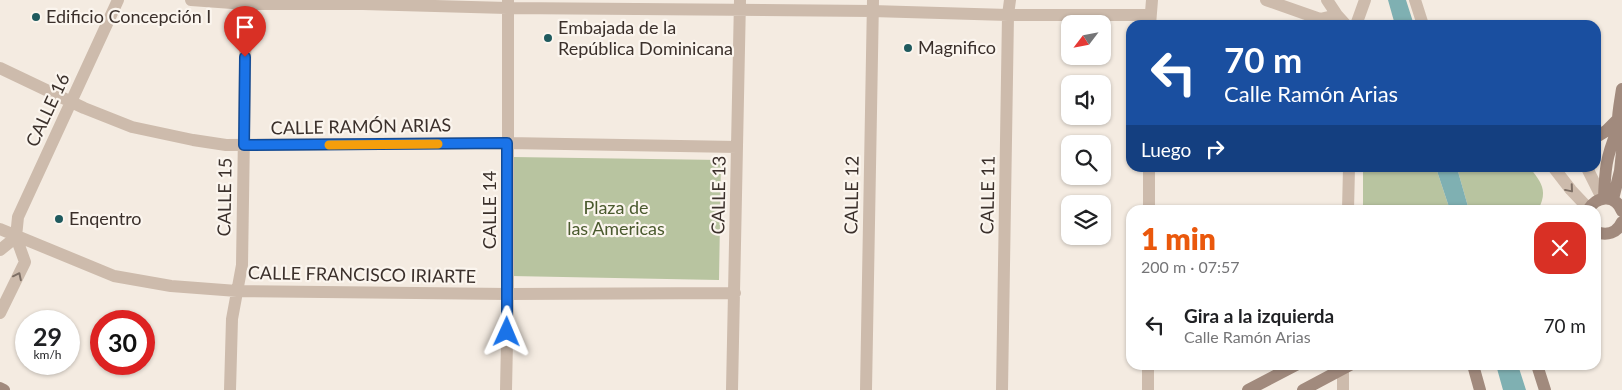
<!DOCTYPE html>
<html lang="es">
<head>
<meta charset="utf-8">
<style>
  :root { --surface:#fff; --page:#f6f6f6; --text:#202124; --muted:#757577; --accent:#ea580c }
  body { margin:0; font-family:Lato,sans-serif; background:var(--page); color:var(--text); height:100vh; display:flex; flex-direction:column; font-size:19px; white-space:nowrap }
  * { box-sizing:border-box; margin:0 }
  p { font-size:16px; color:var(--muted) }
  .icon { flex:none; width:28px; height:28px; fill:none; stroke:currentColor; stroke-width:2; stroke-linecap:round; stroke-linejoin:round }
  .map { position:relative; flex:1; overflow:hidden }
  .details { position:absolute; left:1126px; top:205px; width:475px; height:165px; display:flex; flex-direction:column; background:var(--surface); border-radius:15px; box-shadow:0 1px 4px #0004 }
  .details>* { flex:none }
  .hud { position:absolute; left:1126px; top:20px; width:475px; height:152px; border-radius:15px; box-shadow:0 1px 4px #0004; background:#1a4fa0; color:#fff; overflow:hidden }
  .needle { width:32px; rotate:238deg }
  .fabs { position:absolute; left:1061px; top:15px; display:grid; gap:10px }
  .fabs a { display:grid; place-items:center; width:50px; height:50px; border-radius:10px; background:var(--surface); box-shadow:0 1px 4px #0004; font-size:25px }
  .speed { position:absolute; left:15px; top:310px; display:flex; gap:10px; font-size:25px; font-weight:700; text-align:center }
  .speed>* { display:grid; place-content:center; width:65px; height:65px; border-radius:50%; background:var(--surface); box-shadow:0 1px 4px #0004; line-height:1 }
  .speed small { font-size:12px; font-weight:400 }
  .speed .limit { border:8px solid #d22; background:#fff; color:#111 }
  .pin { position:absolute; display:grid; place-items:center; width:42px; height:42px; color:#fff; margin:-51px -21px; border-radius:50% 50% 50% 0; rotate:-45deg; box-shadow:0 0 5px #0007 }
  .pin .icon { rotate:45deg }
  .me { position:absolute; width:55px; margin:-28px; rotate:1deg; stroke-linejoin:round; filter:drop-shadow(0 0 4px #0008) }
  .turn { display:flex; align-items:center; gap:18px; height:105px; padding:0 15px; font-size:22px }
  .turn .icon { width:65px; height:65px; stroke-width:2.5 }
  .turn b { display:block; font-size:35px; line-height:42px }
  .then { display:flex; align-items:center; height:48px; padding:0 15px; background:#0003; gap:10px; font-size:19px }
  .round { display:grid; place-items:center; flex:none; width:52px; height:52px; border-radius:15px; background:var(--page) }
  .headline { display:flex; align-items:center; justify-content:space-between; height:85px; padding:0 15px }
  h1 { font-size:30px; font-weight:800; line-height:38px; color:var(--accent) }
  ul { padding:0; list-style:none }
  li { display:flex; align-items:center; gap:15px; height:70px; padding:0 15px }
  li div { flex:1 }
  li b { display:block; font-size:19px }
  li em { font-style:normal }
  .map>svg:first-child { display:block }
</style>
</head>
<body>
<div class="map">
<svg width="1622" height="390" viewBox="0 0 1622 390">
  <rect width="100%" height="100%" fill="#f4ebe1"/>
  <!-- green -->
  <path fill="#b8c4a0" d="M 512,157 L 721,160 L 719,280 L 511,276 Z
    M 1363,168 L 1436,168 L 1450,210 L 1363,210 Z
    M 1457,168 L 1530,168 C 1542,183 1548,191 1538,210 L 1469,210 Z"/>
  <!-- water -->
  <path fill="#7fb0b2" d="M 1388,0 L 1406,0 L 1414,25 L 1395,25 Z
    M 1436,168 L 1457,168 L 1469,210 L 1450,210 Z
    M 1496,365 L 1518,365 L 1526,390 L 1503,390 Z"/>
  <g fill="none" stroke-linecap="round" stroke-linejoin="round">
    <!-- street -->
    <path stroke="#cdbbac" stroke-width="12" d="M 191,0 L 246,4 L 363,4 L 507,8 L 872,11 L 1008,15 L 1150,15
      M 1266,0 L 1320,19 L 1337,15
      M 1327,0 L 1337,15 L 1346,25
      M 1415,0 L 1423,25
      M 1150,25 L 1152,0
      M 1356,25 L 1365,0
      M 0,68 L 84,108 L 132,127 L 193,140 L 226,145 L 507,143 L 737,147
      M 1554,168 L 1571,190 L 1588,208
      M 1587,168 L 1602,198
      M 1149,210 L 1149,168
      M 1348,210 L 1349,168
      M 0,229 L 114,276 L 171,286 L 237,291 L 508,294 L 735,293
      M 0,250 L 16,237
      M 0,313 L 25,262 L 16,237 L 18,217 L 118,0
      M 1343,369 L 1343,390
      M 230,390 L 232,319 L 242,265 L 246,4
      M 506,390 L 508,294 L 508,0
      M 732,390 L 740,0
      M 866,390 L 873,0
      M 1002,390 L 1008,15 L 1010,0
      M 1148,390 L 1148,365"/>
    <!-- secondary -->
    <path stroke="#a18a7d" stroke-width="12" d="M 1622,89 C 1618,115 1615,124 1622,150
      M 1596,137 L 1606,131 L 1617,120
      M 1604,198 C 1605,170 1606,157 1617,131
      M 1613,199 L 1620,171 L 1622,152
      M 1588,210 C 1596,196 1615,193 1622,211
      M 1596,232 C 1607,236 1617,233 1622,222
      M 1473,365 L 1480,390
      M 1537,365 L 1545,390
      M 0,388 L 4,390
      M 1248,390 L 1296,365
      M 1303,390 L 1350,365"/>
  </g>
  <!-- one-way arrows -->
  <defs><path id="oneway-chevron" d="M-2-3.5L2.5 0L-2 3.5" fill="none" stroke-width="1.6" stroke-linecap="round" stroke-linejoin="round" transform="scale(1.25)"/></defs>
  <g stroke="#7d6f65">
    <use href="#oneway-chevron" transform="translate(1570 189) rotate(50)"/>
    <use href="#oneway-chevron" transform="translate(18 276) rotate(-64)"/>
  </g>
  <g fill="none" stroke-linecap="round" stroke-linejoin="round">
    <defs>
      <path id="route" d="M 245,57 L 244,145 L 507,143 L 507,332"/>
    </defs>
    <!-- route casing -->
    <use href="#route" stroke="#114b97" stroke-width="12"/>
    <!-- route -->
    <use href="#route" stroke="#1a73e8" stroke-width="9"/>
    <!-- slow -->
    <path stroke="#f59e0b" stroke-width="9" d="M 329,145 L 438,144"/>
  </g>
  <!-- markers -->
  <g fill="#1f5a5e" stroke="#fbf5ee" stroke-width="2">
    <circle cx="36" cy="17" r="5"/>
    <circle cx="548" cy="38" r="5"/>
    <circle cx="908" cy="48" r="5"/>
    <circle cx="59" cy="219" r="5"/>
  </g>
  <g text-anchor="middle" stroke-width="4.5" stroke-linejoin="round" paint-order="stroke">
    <!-- poi labels -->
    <g font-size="18" fill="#3b302b" stroke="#fbf5ee" text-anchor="start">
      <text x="46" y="23">Edificio Concepción I</text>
      <text x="558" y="34">Embajada de la<tspan x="558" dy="21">República Dominicana</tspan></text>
      <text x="918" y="54">Magnifico</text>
      <text x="69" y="225">Enqentro</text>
    </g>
    <!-- street labels -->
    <g font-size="18" fill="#3b302b" stroke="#fbf5ee">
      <text transform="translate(48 110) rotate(-65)" y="6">CALLE 16</text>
      <text transform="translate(361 127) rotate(-1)" y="6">CALLE RAMÓN ARIAS</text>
      <text transform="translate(719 195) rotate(-89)" y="6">CALLE 13</text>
      <text transform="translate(852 195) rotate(-89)" y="6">CALLE 12</text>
      <text transform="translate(988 195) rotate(-89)" y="6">CALLE 11</text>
      <text transform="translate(225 197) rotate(-89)" y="6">CALLE 15</text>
      <text transform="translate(490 210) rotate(-90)" y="6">CALLE 14</text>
      <text transform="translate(362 275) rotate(1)" y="6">CALLE FRANCISCO IRIARTE</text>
    </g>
    <!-- park labels -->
    <g font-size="18" fill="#4a5a2e" stroke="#fbf5ee">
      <text x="616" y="214">Plaza de<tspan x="616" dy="21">las Americas</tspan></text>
    </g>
  </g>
</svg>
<div class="fabs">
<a><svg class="needle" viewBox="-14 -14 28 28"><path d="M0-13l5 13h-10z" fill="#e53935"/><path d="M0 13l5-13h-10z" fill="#757577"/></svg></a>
<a><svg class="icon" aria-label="sound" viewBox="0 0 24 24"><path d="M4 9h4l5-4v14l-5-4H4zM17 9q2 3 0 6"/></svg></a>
<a><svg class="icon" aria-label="search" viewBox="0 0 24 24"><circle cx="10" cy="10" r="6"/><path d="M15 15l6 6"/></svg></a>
<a><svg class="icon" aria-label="layers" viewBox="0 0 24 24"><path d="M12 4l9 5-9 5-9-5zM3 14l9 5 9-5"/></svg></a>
</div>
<div class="speed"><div>29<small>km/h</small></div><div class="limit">30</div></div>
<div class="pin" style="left:245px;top:57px;background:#d93025"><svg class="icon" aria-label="arrive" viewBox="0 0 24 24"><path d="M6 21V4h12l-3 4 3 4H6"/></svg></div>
<svg class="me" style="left:507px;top:332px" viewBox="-20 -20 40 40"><path d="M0-17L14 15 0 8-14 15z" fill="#1a73e8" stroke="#fff" stroke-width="4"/></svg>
<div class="hud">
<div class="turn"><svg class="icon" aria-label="left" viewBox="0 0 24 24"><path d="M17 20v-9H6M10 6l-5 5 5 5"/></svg><div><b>70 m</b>Calle Ramón Arias</div></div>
<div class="then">Luego<svg class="icon" aria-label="right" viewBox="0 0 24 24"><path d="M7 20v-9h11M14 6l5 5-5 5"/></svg></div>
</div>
<section class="details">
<div class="headline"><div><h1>1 min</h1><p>200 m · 07:57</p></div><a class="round" style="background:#d93025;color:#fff"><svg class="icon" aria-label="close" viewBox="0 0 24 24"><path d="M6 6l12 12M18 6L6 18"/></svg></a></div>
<ul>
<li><svg class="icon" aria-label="left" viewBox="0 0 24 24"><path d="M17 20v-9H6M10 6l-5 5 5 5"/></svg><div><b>Gira a la izquierda</b><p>Calle Ramón Arias</p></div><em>70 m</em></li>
</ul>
</section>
</div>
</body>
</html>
